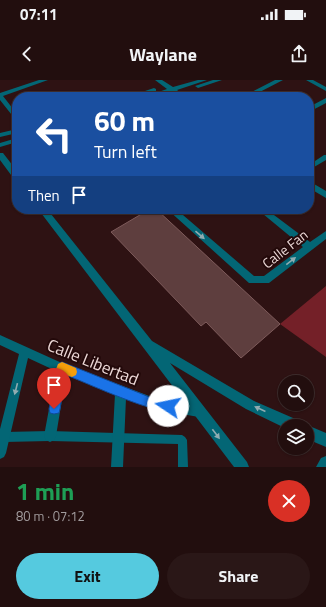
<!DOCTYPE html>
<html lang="en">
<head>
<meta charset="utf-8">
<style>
  :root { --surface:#220e0e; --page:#2a1717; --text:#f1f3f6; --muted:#a29c9e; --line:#3f2e2e; --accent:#55cadf }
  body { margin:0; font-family:"Titillium Web",sans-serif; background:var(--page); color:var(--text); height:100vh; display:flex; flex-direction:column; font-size:15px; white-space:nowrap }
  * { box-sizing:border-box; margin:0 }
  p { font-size:13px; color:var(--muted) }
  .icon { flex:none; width:22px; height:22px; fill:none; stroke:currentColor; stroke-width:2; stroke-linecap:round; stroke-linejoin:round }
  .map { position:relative; height:387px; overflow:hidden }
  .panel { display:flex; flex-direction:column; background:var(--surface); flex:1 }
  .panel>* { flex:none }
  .top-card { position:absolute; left:12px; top:12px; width:302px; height:122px; border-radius:16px; box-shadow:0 1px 3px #0004,0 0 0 1px var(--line); background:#1a4fa0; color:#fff; overflow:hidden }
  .buttons { position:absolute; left:278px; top:295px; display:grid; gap:8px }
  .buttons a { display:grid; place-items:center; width:36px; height:36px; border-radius:50%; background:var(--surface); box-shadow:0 1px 3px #0004,0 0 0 1px var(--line); font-size:20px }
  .pin { position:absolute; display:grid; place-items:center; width:34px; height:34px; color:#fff; margin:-41px -17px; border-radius:50% 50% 50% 0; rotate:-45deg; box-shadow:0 0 4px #0007 }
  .pin .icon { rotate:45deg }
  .me { position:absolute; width:44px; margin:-22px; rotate:281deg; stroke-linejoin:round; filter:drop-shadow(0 0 3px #0008) }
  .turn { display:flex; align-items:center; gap:14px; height:84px; padding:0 16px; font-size:18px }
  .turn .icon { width:52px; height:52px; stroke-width:2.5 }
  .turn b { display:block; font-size:28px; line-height:34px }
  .then { display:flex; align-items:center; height:38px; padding:0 16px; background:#0003; gap:8px; font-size:15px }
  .round { display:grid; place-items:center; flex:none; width:42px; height:42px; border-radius:21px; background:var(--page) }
  .head { display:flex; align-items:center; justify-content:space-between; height:68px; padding:0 16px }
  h1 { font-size:24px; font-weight:700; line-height:30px; color:#1e9e55 }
  .primary-button { display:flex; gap:8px; margin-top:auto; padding:8px 16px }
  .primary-button a { flex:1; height:46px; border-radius:24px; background:var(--accent); color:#111; font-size:16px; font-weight:700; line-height:46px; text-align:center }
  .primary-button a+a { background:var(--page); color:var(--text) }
  .status { display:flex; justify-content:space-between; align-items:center; height:28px; padding:0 20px; background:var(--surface); direction:ltr }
  .status svg { height:11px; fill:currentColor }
  header { display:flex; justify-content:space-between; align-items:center; height:52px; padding:0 16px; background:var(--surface); font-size:18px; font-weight:700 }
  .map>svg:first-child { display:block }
</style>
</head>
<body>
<div class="status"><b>07:11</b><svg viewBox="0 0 49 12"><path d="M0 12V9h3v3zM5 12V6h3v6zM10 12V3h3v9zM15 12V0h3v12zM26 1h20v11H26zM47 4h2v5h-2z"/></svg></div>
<header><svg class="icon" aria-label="back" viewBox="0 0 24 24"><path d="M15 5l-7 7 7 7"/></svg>Waylane<svg class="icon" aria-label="share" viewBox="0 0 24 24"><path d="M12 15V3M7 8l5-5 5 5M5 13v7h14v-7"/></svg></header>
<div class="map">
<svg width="326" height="387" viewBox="0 0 326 387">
  <rect width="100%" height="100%" fill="#2e1213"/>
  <!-- green -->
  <path fill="#742028" d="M 326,206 L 326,277 L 280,244 Z"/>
  <!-- building -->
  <path fill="#5e3e3e" stroke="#7e5b5b" d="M 150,129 L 156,129 L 280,244 L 241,278 L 206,242 L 201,246 L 111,152 Z"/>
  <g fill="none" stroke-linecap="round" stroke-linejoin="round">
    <!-- pedestrian -->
    <path fill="#036675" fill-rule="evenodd" d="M 50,351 L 182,355 L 185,357 L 187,360 L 188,387 L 178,387 L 178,364 L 50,361 L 4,362 L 1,360 L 1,354 L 4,352 Z"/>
    <!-- minor -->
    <path fill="#036675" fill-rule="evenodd" d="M 39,0 L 48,0 L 3,16 L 17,34 L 17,40 L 15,39 L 0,20 L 0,13 Z
      M 155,0 L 162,0 L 173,7 L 198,0 L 207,0 L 177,10 L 186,17 L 179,17 L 171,12 L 153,17 L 144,17 L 167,9 Z
      M 213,0 L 222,0 L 198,8 L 195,6 Z
      M 275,0 L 283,0 L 250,17 L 242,17 Z
      M 306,0 L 313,0 L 326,7 L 326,11 Z
      M 154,8 L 156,9 L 156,11 L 136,17 L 127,17 Z
      M 326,18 L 326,23 L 309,32 L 309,27 Z
      M 17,49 L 17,53 L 0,57 L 0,53 Z
      M 17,58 L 17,62 L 0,67 L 0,63 Z
      M 324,75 L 326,75 L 326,80 L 309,90 L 309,85 Z
      M 309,101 L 326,111 L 326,118 L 309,108 Z
      M 167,129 L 176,129 L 254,196 L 264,196 L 303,167 L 257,129 L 266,129 L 310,162 L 326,151 L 326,159 L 269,203 L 249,203 Z
      M 0,255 L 64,284 L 152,317 L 199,325 L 203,327 L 205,331 L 203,335 L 199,337 L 152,329 L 126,318 L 123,387 L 111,387 L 115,314 L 66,295 L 56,356 L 54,360 L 50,362 L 46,360 L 44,356 L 56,291 L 28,278 L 6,373 L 4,377 L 0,379 L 0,349 L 19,274 L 0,265 Z"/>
    <!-- tertiary -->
    <path fill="#036675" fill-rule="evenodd" d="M 0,73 L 3,73 L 17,91 L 17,100 L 14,99 L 0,80 Z
      M 38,129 L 47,129 L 152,261 L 254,321 L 300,341 L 301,346 L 285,346 L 285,348 L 246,329 L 170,283 L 247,382 L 249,387 L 234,387 Z
      M 307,345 L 326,353 L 326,367 L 307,359 L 307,346 L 306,346 Z
      M 326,376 L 326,387 L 316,387 L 321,378 Z"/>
  </g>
  <!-- one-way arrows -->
  <defs><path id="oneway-solid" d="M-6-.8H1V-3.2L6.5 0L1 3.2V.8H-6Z"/></defs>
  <g fill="#90acb1">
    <use href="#oneway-solid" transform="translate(200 155) rotate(41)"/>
    <use href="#oneway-solid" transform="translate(291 181) rotate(-38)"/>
    <use href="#oneway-solid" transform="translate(16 309) rotate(104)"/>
    <use href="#oneway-solid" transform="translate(260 329) rotate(-155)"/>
    <use href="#oneway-solid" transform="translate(216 354) rotate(53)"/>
  </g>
  <!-- route -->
  <path fill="#1a73e8" stroke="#114b97" d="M 62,282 L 152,318 L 172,322 L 173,326 L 172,330 C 157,336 85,302 66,295 L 60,329 L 59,333 L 54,334 L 50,333 L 49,329 L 57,288 L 58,284 Z"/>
  <!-- slow -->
  <path fill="#f59e0b" d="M 62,282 L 76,288 L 77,292 L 76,295 L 72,297 L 66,295 L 62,311 L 58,313 L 54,311 C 51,304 55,291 58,284 Z"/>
  <g text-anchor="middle" stroke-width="4" stroke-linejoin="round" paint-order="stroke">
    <!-- street labels -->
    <g font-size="14" fill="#eedad9" stroke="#23090a">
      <text transform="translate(285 169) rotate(-38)" y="5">Calle Fan</text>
    </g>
    <!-- near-street labels -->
    <g font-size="17" fill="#eedad9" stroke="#23090a">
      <text transform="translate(93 282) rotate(22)" y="6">Calle Libertad</text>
    </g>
  </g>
</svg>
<div class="buttons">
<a><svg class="icon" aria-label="search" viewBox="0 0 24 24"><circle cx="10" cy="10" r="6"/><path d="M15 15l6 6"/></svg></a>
<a><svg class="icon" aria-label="layers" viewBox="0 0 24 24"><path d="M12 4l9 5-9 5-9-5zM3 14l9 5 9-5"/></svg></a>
</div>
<div class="pin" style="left:54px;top:329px;background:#d93025"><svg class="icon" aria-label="arrive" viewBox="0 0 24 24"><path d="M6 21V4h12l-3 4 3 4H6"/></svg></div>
<svg class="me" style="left:168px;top:326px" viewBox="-20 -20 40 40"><circle r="19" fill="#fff"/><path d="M0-13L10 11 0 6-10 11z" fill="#1a73e8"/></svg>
<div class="top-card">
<div class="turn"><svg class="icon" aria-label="left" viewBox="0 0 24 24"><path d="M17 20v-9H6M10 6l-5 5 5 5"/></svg><div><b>60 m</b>Turn left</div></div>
<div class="then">Then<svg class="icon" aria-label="arrive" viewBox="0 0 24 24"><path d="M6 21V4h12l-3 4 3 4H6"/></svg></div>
</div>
</div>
<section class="panel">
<div class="head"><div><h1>1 min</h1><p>80 m · 07:12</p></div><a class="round" style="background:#d93025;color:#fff"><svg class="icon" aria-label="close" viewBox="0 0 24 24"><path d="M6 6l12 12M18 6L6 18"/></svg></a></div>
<div class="primary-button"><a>Exit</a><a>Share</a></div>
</section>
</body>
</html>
